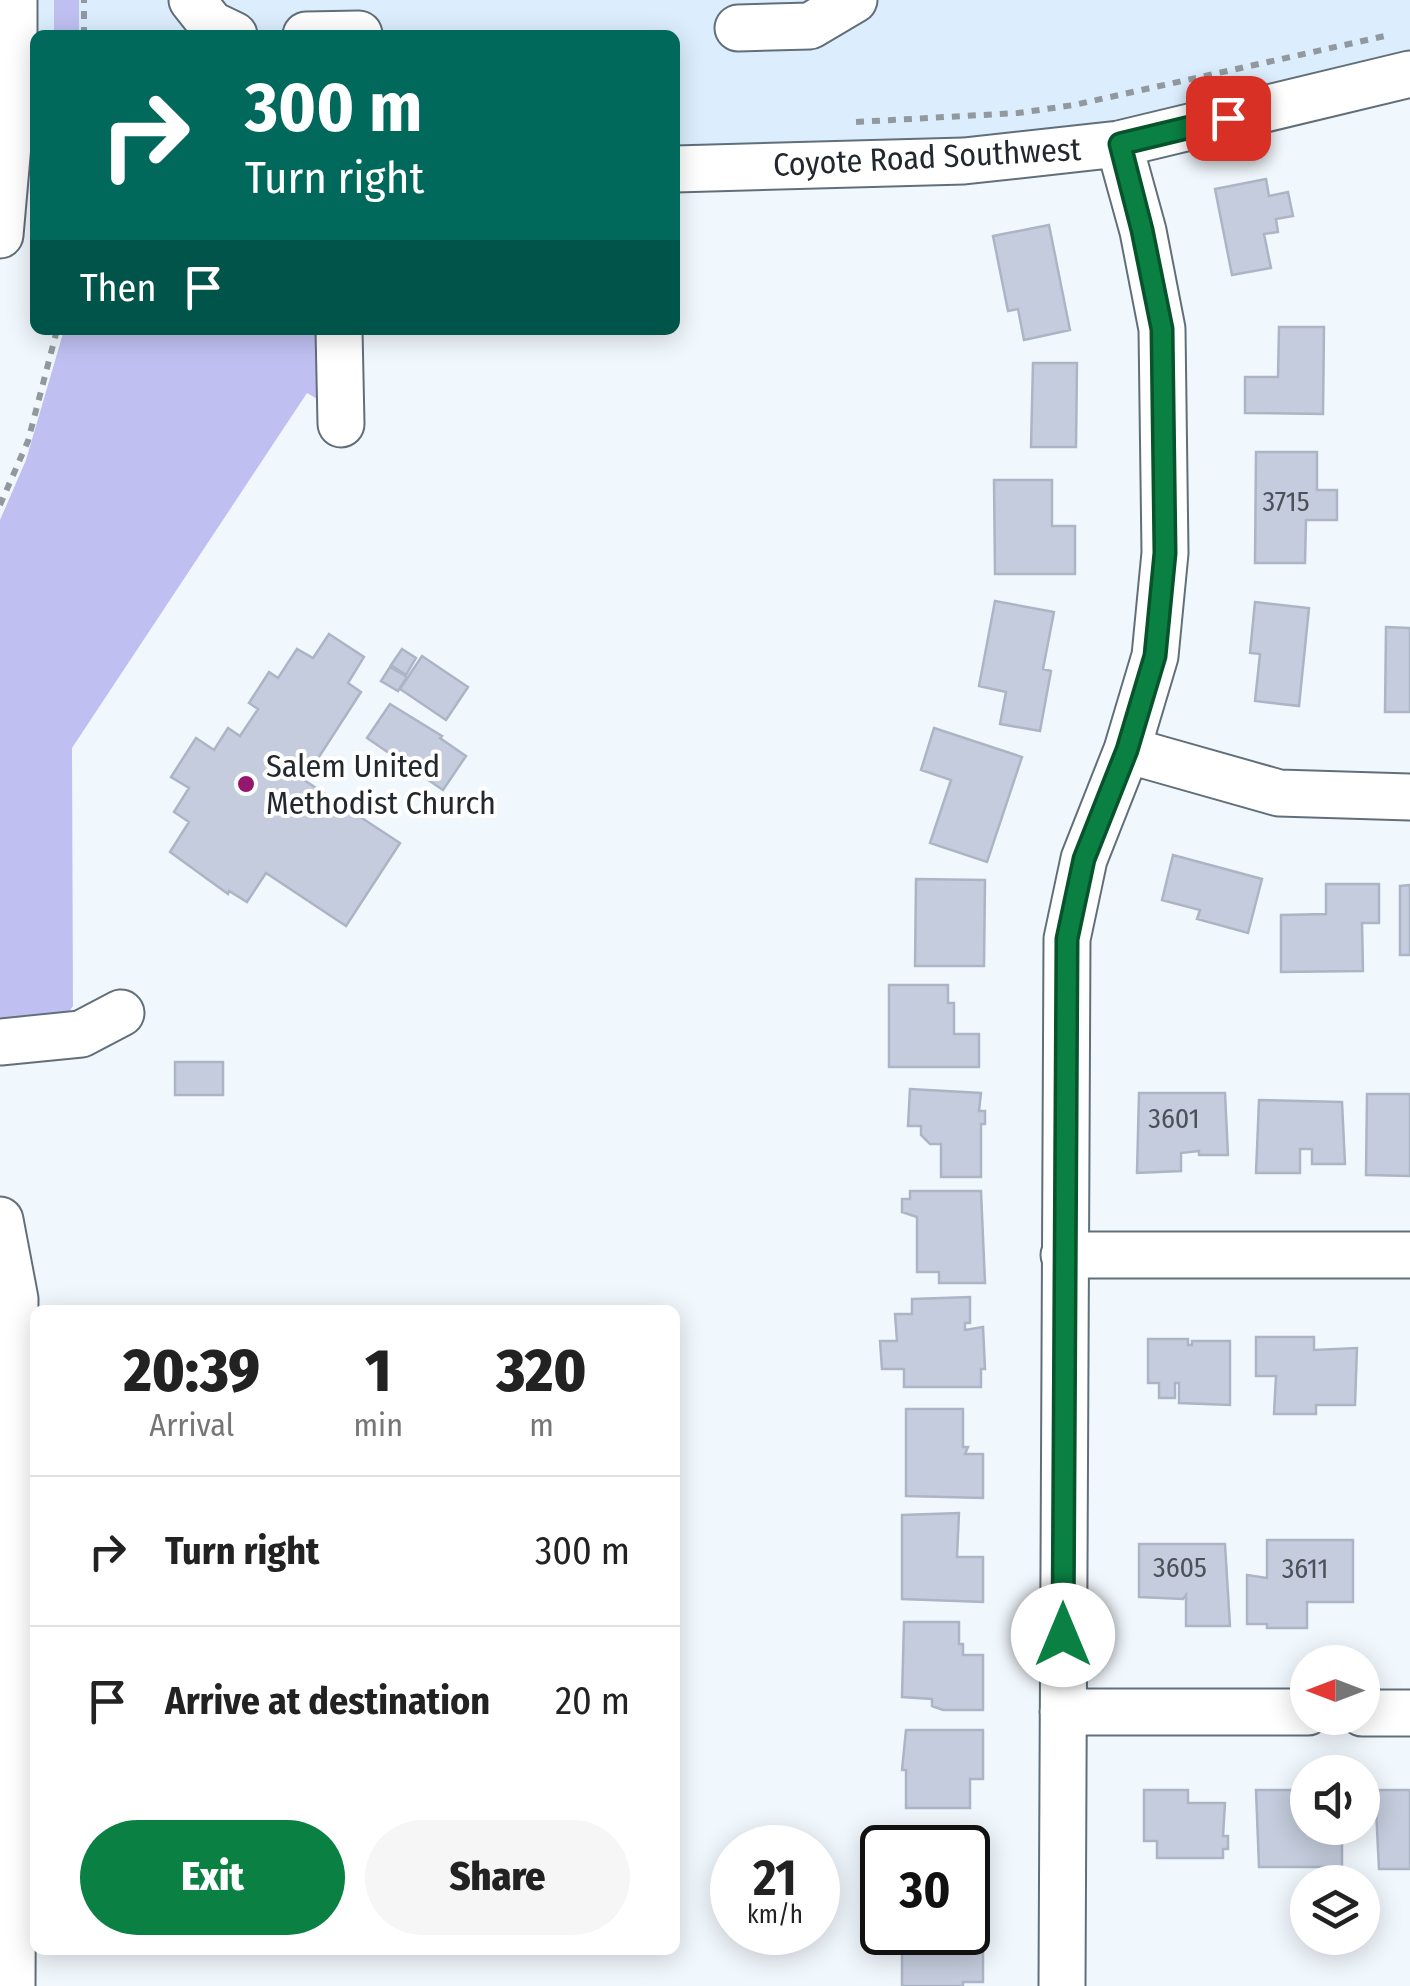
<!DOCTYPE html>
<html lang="en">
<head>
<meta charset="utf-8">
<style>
  :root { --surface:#fff; --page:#f6f6f6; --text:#222; --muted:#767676; --line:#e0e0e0; --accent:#0b8043 }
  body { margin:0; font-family:"Fira Sans Condensed",sans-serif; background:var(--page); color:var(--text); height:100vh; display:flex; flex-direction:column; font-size:38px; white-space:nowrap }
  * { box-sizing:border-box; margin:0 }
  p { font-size:32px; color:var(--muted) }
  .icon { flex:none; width:55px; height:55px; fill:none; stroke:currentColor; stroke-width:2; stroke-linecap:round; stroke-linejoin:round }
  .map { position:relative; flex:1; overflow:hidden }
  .side { position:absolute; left:30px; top:1305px; width:650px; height:650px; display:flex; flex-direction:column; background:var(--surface); border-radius:15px; box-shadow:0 5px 25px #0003 }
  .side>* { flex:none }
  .banner { position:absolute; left:30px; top:30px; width:650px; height:305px; border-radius:15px; box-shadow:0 5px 25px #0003; background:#00695c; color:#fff; overflow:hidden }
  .needle { width:65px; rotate:270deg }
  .controls { position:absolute; left:1290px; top:1645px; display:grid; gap:20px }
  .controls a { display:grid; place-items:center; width:90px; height:90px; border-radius:50%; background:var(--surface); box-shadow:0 5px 25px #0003; font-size:50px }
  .speed { position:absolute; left:710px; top:1825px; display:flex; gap:20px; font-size:50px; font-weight:700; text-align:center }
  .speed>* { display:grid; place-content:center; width:130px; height:130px; border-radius:50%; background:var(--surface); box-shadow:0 5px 25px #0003; line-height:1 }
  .speed small { font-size:25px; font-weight:400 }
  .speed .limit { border:5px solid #111; border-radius:15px; background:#fff; color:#111 }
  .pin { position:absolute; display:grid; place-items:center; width:85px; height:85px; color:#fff; margin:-42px; border-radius:20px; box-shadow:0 5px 15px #0006 }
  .me { position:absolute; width:110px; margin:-55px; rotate:0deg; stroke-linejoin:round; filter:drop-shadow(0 0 8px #0008) }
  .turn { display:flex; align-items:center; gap:35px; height:210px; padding:0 50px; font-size:45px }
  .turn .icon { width:130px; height:130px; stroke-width:2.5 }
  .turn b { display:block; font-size:70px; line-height:85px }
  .then { display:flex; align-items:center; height:95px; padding:0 50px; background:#0003; gap:20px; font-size:38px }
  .eta { display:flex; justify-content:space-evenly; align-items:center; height:170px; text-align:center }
  .eta b { font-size:60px; font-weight:800; line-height:70px }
  .cta { display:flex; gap:20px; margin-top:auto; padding:20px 50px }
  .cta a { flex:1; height:115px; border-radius:60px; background:var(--accent); color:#fff; font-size:40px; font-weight:800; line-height:115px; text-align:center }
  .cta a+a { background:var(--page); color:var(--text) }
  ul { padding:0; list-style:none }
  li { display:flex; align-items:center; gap:30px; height:150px; padding:0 50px; border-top:2px solid var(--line) }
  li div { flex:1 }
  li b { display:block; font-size:38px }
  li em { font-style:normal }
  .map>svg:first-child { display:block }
</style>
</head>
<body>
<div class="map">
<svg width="1410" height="1986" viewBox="0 0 1410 1986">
  <rect width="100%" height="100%" fill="#f1f8fd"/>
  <!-- built -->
  <path fill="#dceefd" d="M 0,0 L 1410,0 L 1410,74 L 1119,144 L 675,169 L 675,35 L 35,35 L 35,193 L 5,194 Z"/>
  <!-- green -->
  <path fill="#bfc0f1" d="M 54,0 L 79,0 L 79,35 L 54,35 Z
    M 64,330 L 324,330 L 319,400 L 307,393 L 72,748 L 73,1006 L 67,1015 L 0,1027 L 0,520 L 26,460 Z"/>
  <!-- building -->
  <path fill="#c4ccdd" stroke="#acb5c5" stroke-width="2.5" d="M 1266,179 L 1269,196 L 1288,192 L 1293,216 L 1276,219 L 1278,232 L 1264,234 L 1271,268 L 1232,275 L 1215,189 Z
    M 1049,225 L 1070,330 L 1024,340 L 1018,309 L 1008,311 L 993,236 Z
    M 1279,327 L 1324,327 L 1323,414 L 1245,413 L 1245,377 L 1278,377 Z
    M 1033,363 L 1077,363 L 1076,447 L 1031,447 Z
    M 1256,452 L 1317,452 L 1317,490 L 1337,490 L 1337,520 L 1306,520 L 1305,563 L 1255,563 Z
    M 994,480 L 1052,480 L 1052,526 L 1075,526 L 1075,574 L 995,574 Z
    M 995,601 L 1054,612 L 1043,669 L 1051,671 L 1040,731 L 1000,724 L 1006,692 L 979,686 Z
    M 1255,602 L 1309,608 L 1299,706 L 1255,701 L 1260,654 L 1250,653 Z
    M 1386,627 L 1410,628 L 1410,712 L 1385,712 Z
    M 329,634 L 364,657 L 348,683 L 361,692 L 304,780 L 400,843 L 346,926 L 266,873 L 247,902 L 229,891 L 228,894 L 170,852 L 189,822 L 174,812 L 189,788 L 171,777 L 196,738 L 214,750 L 228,728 L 240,736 L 258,709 L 249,703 L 269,672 L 278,678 L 297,649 L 313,658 Z
    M 402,649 L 416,658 L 406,675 L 391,665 Z
    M 422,656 L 468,687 L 446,720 L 400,689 Z
    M 390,667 L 407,677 L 398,691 L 381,681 Z
    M 390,704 L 442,736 L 440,738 L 466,756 L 443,790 L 367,738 Z
    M 934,728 L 1022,757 L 987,862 L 930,843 L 951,780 L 921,770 Z
    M 1173,855 L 1262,879 L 1248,933 L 1197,919 L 1200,910 L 1162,900 Z
    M 916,879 L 985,880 L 984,966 L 915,966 Z
    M 1326,884 L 1379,884 L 1379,923 L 1362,923 L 1363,971 L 1281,972 L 1281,915 L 1326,914 Z
    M 1410,885 L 1410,955 L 1400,955 L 1400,886 Z
    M 889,985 L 948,985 L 948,1003 L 954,1003 L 954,1034 L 979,1034 L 979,1067 L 889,1067 Z
    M 175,1062 L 223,1062 L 223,1095 L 175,1095 Z
    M 910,1089 L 981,1093 L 979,1111 L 985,1111 L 985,1124 L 981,1124 L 981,1177 L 941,1177 L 941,1144 L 930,1144 L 921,1135 L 921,1126 L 908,1126 Z
    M 1139,1093 L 1225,1093 L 1228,1155 L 1199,1155 L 1199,1151 L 1181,1153 L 1181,1171 L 1137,1173 Z
    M 1367,1094 L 1410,1094 L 1410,1176 L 1366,1175 Z
    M 1259,1100 L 1342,1102 L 1345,1164 L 1312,1164 L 1312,1149 L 1300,1149 L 1300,1173 L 1256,1173 Z
    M 910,1191 L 981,1191 L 985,1283 L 939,1283 L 939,1272 L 917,1272 L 917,1217 L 902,1212 L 902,1199 L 910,1199 Z
    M 970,1297 L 970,1323 L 965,1323 L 965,1330 L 983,1327 L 985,1369 L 981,1369 L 981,1387 L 904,1387 L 904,1369 L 882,1369 L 880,1341 L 897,1341 L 895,1314 L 912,1314 L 912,1299 Z
    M 1256,1337 L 1314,1337 L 1314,1350 L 1357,1348 L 1355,1405 L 1316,1405 L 1316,1414 L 1274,1414 L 1276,1376 L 1256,1376 Z
    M 1148,1339 L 1188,1339 L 1188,1345 L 1192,1345 L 1192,1341 L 1230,1341 L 1230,1405 L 1179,1403 L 1179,1383 L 1175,1383 L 1175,1398 L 1159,1398 L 1159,1383 L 1148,1383 Z
    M 906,1409 L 963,1409 L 963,1447 L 968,1447 L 965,1454 L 983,1454 L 983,1498 L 906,1496 Z
    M 959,1513 L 957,1557 L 983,1557 L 983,1602 L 902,1599 L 902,1515 Z
    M 1267,1540 L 1353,1540 L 1353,1602 L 1307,1602 L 1307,1628 L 1267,1628 L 1267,1624 L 1247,1624 L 1247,1575 L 1267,1578 Z
    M 1139,1544 L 1225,1544 L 1230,1626 L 1186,1626 L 1186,1595 L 1183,1599 L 1139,1597 Z
    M 904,1622 L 959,1622 L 959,1644 L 963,1644 L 963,1655 L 983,1655 L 983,1710 L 943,1710 L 932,1706 L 932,1699 L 902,1697 Z
    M 906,1730 L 983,1730 L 983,1779 L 970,1779 L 970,1808 L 906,1808 L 906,1770 L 902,1770 Z
    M 1144,1790 L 1188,1790 L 1188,1803 L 1225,1803 L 1223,1836 L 1228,1836 L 1228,1849 L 1223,1849 L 1223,1858 L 1157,1858 L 1157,1841 L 1144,1841 Z
    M 1256,1790 L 1300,1790 L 1300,1808 L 1303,1803 L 1308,1803 L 1308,1828 L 1342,1828 L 1342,1867 L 1259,1867 Z
    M 1375,1790 L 1410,1790 L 1410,1869 L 1379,1869 Z
    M 983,1832 L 985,1887 L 968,1887 L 968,1848 L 900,1848 L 900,1834 Z
    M 941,1938 L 983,1938 L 983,1982 L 963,1982 L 963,1986 L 902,1986 L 902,1944 L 941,1944 Z"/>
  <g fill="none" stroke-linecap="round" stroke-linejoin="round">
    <defs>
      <path id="minor" d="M 192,0 L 211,24 L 234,35
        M 738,28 L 810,26 L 854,0
        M 306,35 L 359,34
        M 675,169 L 964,161 L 1119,144 L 1410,74
        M 0,235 L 14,77 L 14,0
        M 339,330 L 341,424
        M 1127,750 L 1279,793 L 1410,797
        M 0,1042 L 81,1034 L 121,1013
        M 0,1220 L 15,1299 L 12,1986
        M 1064,1255 L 1410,1255
        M 1063,1712 L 1308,1712
        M 1362,1713 L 1410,1713
        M 1062,1986 L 1067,939 L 1084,859 L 1127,750 L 1155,656 L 1165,553 L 1162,329 L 1143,231 L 1119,144"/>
    </defs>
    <!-- minor casing -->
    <use href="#minor" stroke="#616f7a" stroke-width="49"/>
    <!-- path -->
    <path stroke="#92999e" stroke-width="6" stroke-dasharray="8 8" stroke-linecap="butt" d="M 84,35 L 84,0
      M 856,122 L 1018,113 L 1074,105 L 1385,36
      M 0,505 L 28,441 L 57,330"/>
    <!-- minor -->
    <use href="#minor" stroke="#fff" stroke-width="45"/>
  </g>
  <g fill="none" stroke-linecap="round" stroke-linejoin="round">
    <defs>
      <path id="route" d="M 1063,1635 L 1067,939 L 1084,859 L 1127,750 L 1155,656 L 1165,553 L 1162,329 L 1142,230 L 1120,144 L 1228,118"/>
    </defs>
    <!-- route casing -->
    <use href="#route" stroke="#07532c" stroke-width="25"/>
    <!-- route -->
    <use href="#route" stroke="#0b8043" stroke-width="18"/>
  </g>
  <!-- markers -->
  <circle fill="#96166e" stroke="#fff" stroke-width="4" cx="246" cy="784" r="10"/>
  <g text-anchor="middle" stroke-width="8" stroke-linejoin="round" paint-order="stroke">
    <!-- number labels -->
    <g font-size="28" fill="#4a5159">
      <text x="1286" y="511">3715</text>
      <text x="1174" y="1128">3601</text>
      <text x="1180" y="1577">3605</text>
      <text x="1305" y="1578">3611</text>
    </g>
    <!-- street labels -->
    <g font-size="32" fill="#22282d" stroke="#fff">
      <text transform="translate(927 157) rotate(-3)" y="11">Coyote Road Southwest</text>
    </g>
    <!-- poi labels -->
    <g font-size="32" fill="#22282d" stroke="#fff" text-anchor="start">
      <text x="266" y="777">Salem United<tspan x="266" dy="37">Methodist Church</tspan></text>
    </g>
  </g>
</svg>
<div class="controls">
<a><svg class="needle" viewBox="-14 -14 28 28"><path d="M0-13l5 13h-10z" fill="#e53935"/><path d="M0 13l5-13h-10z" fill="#767676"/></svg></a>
<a><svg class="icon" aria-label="sound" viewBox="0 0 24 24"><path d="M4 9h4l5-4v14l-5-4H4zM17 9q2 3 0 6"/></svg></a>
<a><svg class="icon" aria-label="layers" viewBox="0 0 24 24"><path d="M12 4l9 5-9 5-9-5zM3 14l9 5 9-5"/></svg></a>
</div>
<div class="speed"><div>21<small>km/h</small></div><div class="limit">30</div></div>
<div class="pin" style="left:1228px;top:118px;background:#d93025"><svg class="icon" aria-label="arrive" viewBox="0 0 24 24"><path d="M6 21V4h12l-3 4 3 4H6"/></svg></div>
<svg class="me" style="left:1063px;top:1635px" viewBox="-20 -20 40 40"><circle r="19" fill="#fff"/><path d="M0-13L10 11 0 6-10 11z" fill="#0b8043"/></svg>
<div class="banner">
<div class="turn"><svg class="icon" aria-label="right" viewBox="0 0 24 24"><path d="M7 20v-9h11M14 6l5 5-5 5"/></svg><div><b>300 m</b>Turn right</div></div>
<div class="then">Then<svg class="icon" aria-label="arrive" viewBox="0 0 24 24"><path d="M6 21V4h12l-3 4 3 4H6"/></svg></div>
</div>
<section class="side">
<div class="eta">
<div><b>20:39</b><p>Arrival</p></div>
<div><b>1</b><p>min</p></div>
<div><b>320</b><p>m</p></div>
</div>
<ul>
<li><svg class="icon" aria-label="right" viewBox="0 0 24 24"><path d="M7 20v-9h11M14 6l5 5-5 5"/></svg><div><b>Turn right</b></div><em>300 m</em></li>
<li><svg class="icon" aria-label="arrive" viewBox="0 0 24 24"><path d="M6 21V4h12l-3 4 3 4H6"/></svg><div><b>Arrive at destination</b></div><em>20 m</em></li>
</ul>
<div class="cta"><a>Exit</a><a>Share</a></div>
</section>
</div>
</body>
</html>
